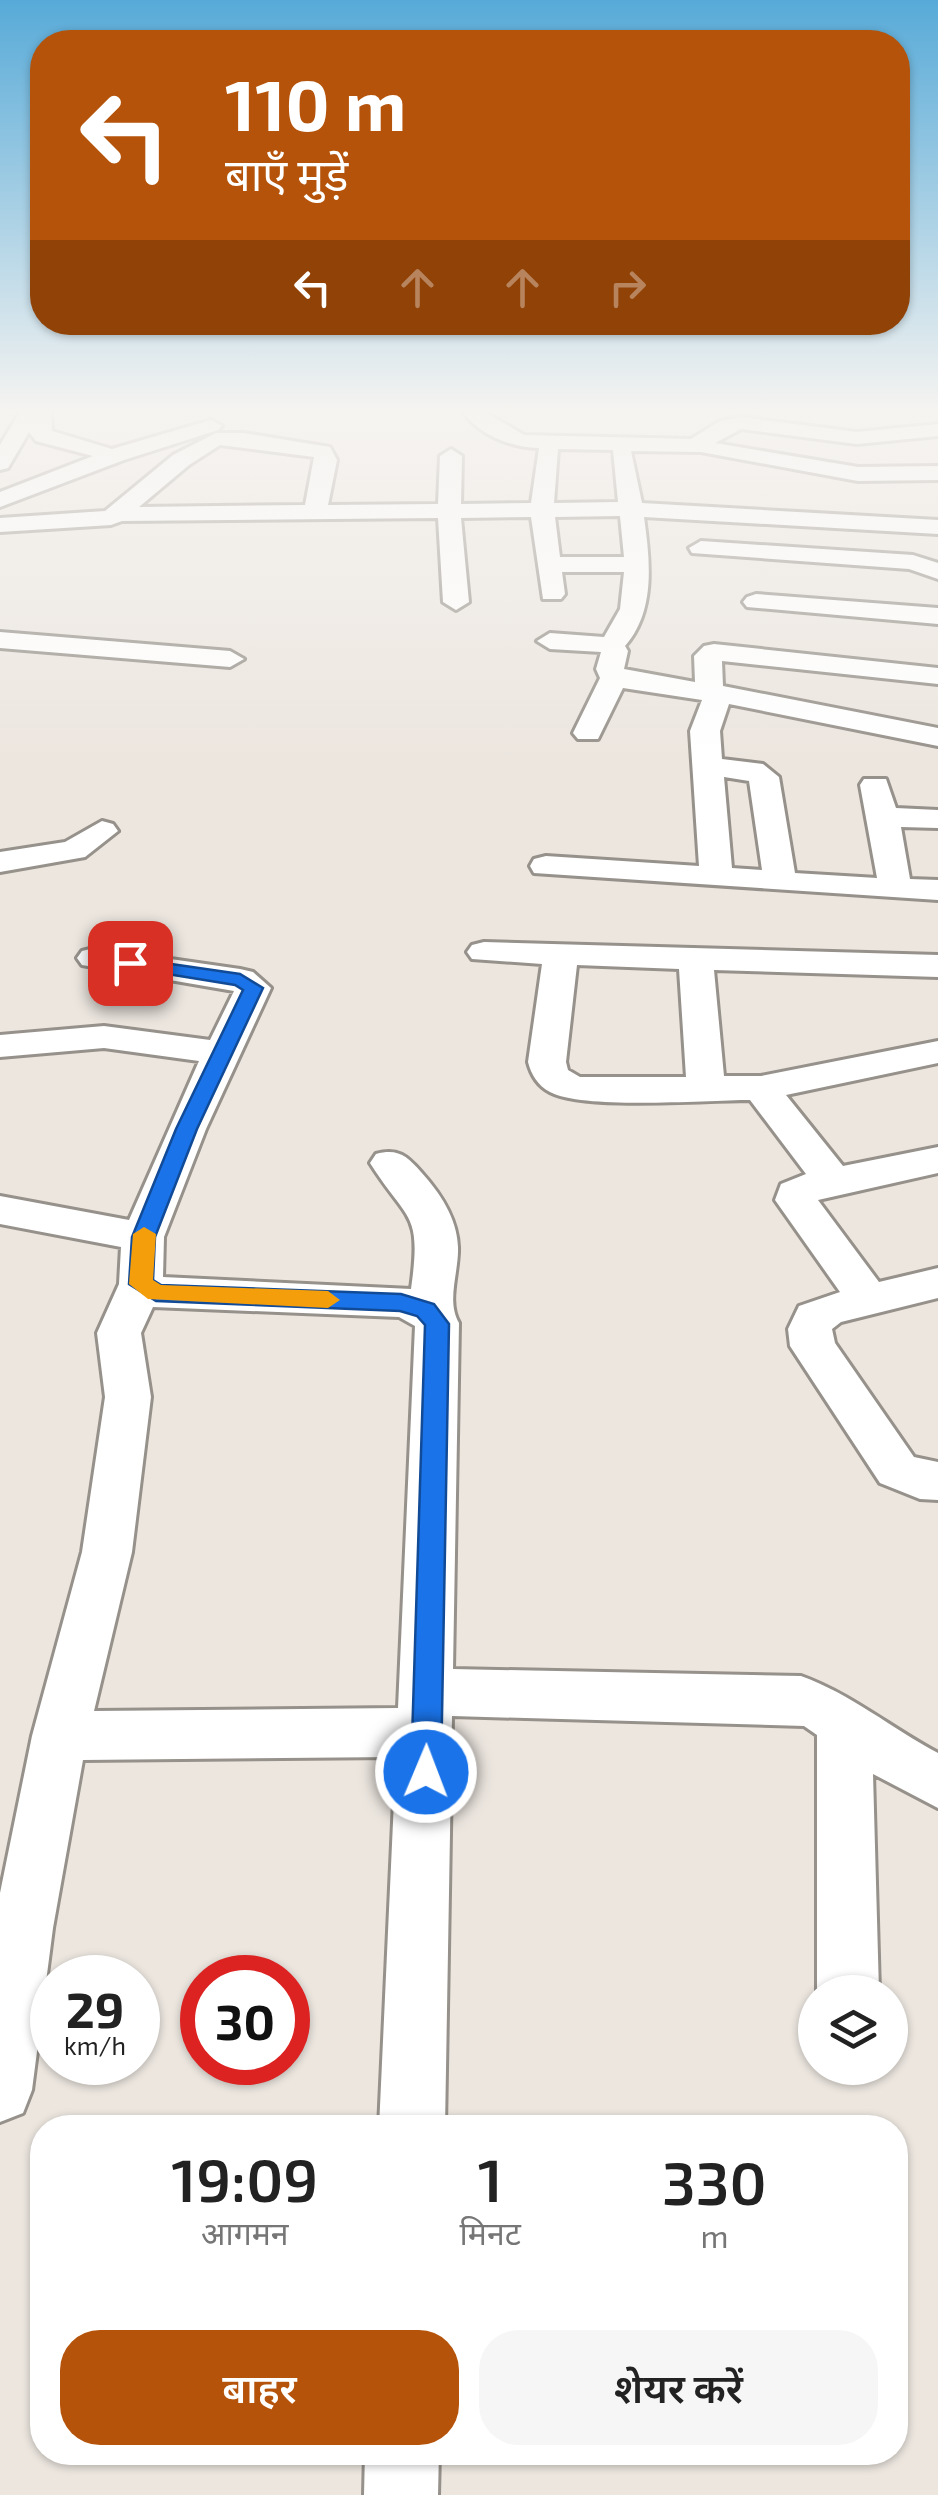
<!DOCTYPE html>
<html lang="hi">
<head>
<meta charset="utf-8">
<style>
  :root { --surface:#fff; --page:#f6f6f6; --text:#222; --muted:#767676; --accent:#b45309 }
  body { margin:0; font-family:"Exo 2","Noto Sans Devanagari",sans-serif; background:var(--page); color:var(--text); height:100vh; display:flex; flex-direction:column; font-size:38px; white-space:nowrap }
  * { box-sizing:border-box; margin:0 }
  p { font-size:32px; color:var(--muted) }
  .icon { flex:none; width:55px; height:55px; fill:none; stroke:currentColor; stroke-width:2; stroke-linecap:round; stroke-linejoin:round }
  .map { position:relative; flex:1; overflow:hidden }
  .drawer { position:absolute; left:30px; top:2115px; width:878px; height:350px; display:flex; flex-direction:column; background:var(--surface); border-radius:40px; box-shadow:0 2px 8px #0004 }
  .drawer>* { flex:none }
  .guide { position:absolute; left:30px; top:30px; width:880px; height:305px; border-radius:40px; box-shadow:0 2px 8px #0004; background:#b45309; color:#fff; overflow:hidden }
  .fabs { position:absolute; left:798px; top:1975px; display:grid; gap:20px }
  .fabs a { display:grid; place-items:center; width:110px; height:110px; border-radius:50%; background:var(--surface); box-shadow:0 2px 8px #0004; font-size:50px }
  .speed { position:absolute; left:30px; top:1955px; display:flex; gap:20px; font-size:50px; font-weight:700; text-align:center }
  .speed>* { display:grid; place-content:center; width:130px; height:130px; border-radius:50%; background:var(--surface); box-shadow:0 2px 8px #0004; line-height:1 }
  .speed small { font-size:25px; font-weight:400 }
  .speed .limit { border:15px solid #d22; background:#fff; color:#111 }
  .pin { position:absolute; display:grid; place-items:center; width:85px; height:85px; color:#fff; margin:-42px; border-radius:20px; box-shadow:0 5px 15px #0006 }
  .me { position:absolute; width:110px; margin:-55px; rotate:1deg; stroke-linejoin:round; filter:drop-shadow(0 0 8px #0008) }
  .turn { display:flex; align-items:center; gap:35px; height:210px; padding:0 30px; font-size:45px }
  .turn .icon { width:130px; height:130px; stroke-width:2.5 }
  .turn b { display:block; font-size:70px; line-height:85px }
  .lanes { display:flex; align-items:center; height:95px; padding:0 30px; background:#0003; justify-content:center; gap:50px; direction:ltr }
  .lanes .off { opacity:.35 }
  .eta { display:flex; justify-content:space-evenly; align-items:center; height:170px; text-align:center }
  .eta b { font-size:60px; font-weight:600; line-height:70px }
  .primary-button { display:flex; gap:20px; margin-top:auto; padding:20px 30px }
  .primary-button a { flex:1; height:115px; border-radius:40px; background:var(--accent); color:#fff; font-size:40px; font-weight:600; line-height:115px; text-align:center }
  .primary-button a+a { background:var(--page); color:var(--text) }
  .map>svg:first-child { display:block }
</style>
</head>
<body>
<div class="map">
<svg width="938" height="2495" viewBox="0 0 938 2495">
  <rect width="100%" height="100%" fill="#ece6df"/>
  <g fill="none" stroke-linecap="round" stroke-linejoin="round">
    <defs>
      <path id="minor" d="M 20,412 L 51,412 L 52,431 L 112,449 L 211,420 L 222,426 L 218,430 L 124,460 L 0,507 L 0,492 L 93,456 L 36,441 L 29,432 L 8,468 L 0,470 L 0,445 Z
        M 463,412 L 485,412 L 524,435 L 691,439 L 720,421 L 741,417 L 857,432 L 938,424 L 938,436 L 857,444 L 741,429 L 715,443 L 858,467 L 938,466 L 938,480 L 858,481 L 701,452 L 631,451 L 642,503 L 938,520 L 938,534 L 644,517 C 650,560 656,611 625,646 L 628,651 L 624,669 L 695,682 L 694,656 L 704,646 L 714,644 L 938,668 L 938,684 L 722,661 L 723,686 L 938,728 L 938,746 L 729,704 L 720,731 L 722,759 L 763,764 L 779,777 L 795,873 L 877,878 L 860,785 L 864,779 L 886,779 L 896,808 L 938,810 L 938,828 L 901,827 L 910,879 L 938,880 L 938,900 L 534,873 L 530,866 L 534,859 L 546,856 L 699,866 L 690,731 L 702,700 L 623,688 L 598,739 L 578,739 L 573,733 L 600,678 L 596,669 L 601,652 L 550,649 L 537,641 L 550,633 L 604,637 L 620,609 L 624,572 L 562,572 L 565,594 L 561,599 L 543,599 L 531,517 L 461,518 L 469,602 L 456,610 L 443,602 L 438,518 L 122,521 L 111,525 L 0,532 L 0,518 L 105,511 L 173,455 L 216,433 L 244,433 L 330,447 L 337,460 L 328,505 L 438,504 L 440,456 L 451,449 L 462,456 L 461,504 L 531,503 L 539,448 C 509,447 480,435 463,412 ZM 220,445 L 314,457 L 305,505 L 139,507 L 189,465 ZM 558,449 L 613,450 L 618,502 L 554,503 ZM 620,516 L 624,557 L 560,557 L 555,517 ZM 724,777 L 749,781 L 762,870 L 732,868 Z
        M 701,541 L 913,555 L 938,563 L 938,579 L 909,569 L 692,553 L 689,548 Z
        M 756,594 L 938,608 L 938,624 L 747,607 L 743,602 L 747,597 Z
        M 0,632 L 230,651 L 244,659 L 230,667 L 0,648 Z
        M 102,821 L 113,824 L 118,831 L 85,857 L 0,872 L 0,852 L 65,842 Z
        M 484,942 L 938,955 L 938,977 L 714,970 L 724,1076 L 761,1076 L 938,1041 L 938,1063 L 786,1095 L 843,1166 L 938,1147 L 938,1173 L 818,1200 L 879,1282 L 938,1268 L 938,1298 L 841,1322 L 832,1329 L 835,1343 L 914,1457 L 938,1462 L 938,1500 L 920,1499 L 880,1483 L 790,1346 L 788,1329 L 799,1306 L 840,1292 L 775,1200 L 781,1184 L 806,1174 L 750,1100 C 706,1100 584,1110 550,1092 C 538,1086 531,1074 528,1062 L 542,964 L 472,959 L 467,952 L 472,945 ZM 577,965 L 679,969 L 686,1077 L 580,1077 L 568,1070 L 566,1062 Z
        M 94,948 L 240,969 L 253,972 L 271,988 L 206,1129 L 164,1237 L 163,1277 L 411,1289 C 422,1210 408,1223 370,1163 L 376,1154 C 398,1148 407,1156 421,1172 C 440,1193 457,1218 458,1247 C 459,1272 446,1301 459,1323 L 453,1669 L 801,1676 C 851,1694 891,1728 938,1753 L 938,1808 L 873,1774 L 879,1992 L 817,1992 L 817,1735 L 804,1726 L 452,1716 L 445,2128 L 379,2128 L 396,1757 L 83,1760 L 53,1928 L 32,2090 L 23,2113 L 0,2122 L 0,1893 L 32,1736 L 82,1552 L 105,1397 L 97,1333 L 119,1284 L 121,1247 L 0,1224 L 0,1196 L 129,1220 L 199,1061 L 104,1048 L 0,1057 L 0,1035 L 104,1026 L 210,1040 L 234,991 L 82,965 L 77,958 L 82,951 ZM 153,1307 L 399,1317 L 415,1326 L 398,1708 L 94,1711 L 132,1552 L 151,1397 L 141,1333 Z
        M 365,2452 L 439,2452 L 438,2495 L 364,2495 Z"/>
    </defs>
    <!-- minor casing -->
    <use href="#minor" stroke="#96918a" stroke-width="6"/>
    <!-- minor -->
    <use href="#minor" fill="#fff" fill-rule="evenodd"/>
  </g>
  <!-- sky -->
  <linearGradient id="sky" x2="0" y2="1"><stop stop-color="#57aad8"/><stop offset="0.54" stop-color="#f6f4f1"/><stop offset="1" stop-color="#f6f4f1" stop-opacity="0"/></linearGradient>
  <rect width="938" height="761" fill="url(#sky)"/>
  <!-- route -->
  <path fill="#1a73e8" stroke="#114b97" stroke-width="2.5" d="M 130,958 L 240,974 L 263,988 L 197,1129 L 155,1237 L 153,1280 L 161,1285 L 401,1294 L 434,1304 L 449,1324 L 441,1772 L 436,1781 L 426,1785 L 415,1781 L 411,1772 L 425,1325 L 417,1316 L 400,1311 L 156,1301 L 129,1284 L 132,1237 L 176,1129 L 243,990 L 235,985 L 124,967 L 124,959 Z"/>
  <!-- slow -->
  <path fill="#f59e0b" d="M 144,1227 L 156,1234 L 153,1280 L 161,1285 L 328,1291 L 340,1300 L 328,1308 L 148,1299 L 129,1284 L 133,1234 Z"/>
</svg>
<div class="fabs">
<a><svg class="icon" aria-label="layers" viewBox="0 0 24 24"><path d="M12 4l9 5-9 5-9-5zM3 14l9 5 9-5"/></svg></a>
</div>
<div class="speed"><div>29<small>km/h</small></div><div class="limit">30</div></div>
<div class="pin" style="left:130px;top:963px;background:#d93025"><svg class="icon" aria-label="arrive" viewBox="0 0 24 24"><path d="M6 21V4h12l-3 4 3 4H6"/></svg></div>
<svg class="me" style="left:426px;top:1772px" viewBox="-20 -20 40 40"><circle r="17" fill="#1a73e8" stroke="#fff" stroke-width="3"/><path d="M0-11L8 9 0 5-8 9z" fill="#fff"/></svg>
<div class="guide">
<div class="turn"><svg class="icon" aria-label="left" viewBox="0 0 24 24"><path d="M17 20v-9H6M10 6l-5 5 5 5"/></svg><div><b>110 m</b>बाएँ मुड़ें</div></div>
<div class="lanes"><svg class="icon" aria-label="left" viewBox="0 0 24 24"><path d="M17 20v-9H6M10 6l-5 5 5 5"/></svg><svg class="icon off" aria-label="ahead" viewBox="0 0 24 24"><path d="M12 20V5M6 11l6-6 6 6"/></svg><svg class="icon off" aria-label="ahead" viewBox="0 0 24 24"><path d="M12 20V5M6 11l6-6 6 6"/></svg><svg class="icon off" aria-label="right" viewBox="0 0 24 24"><path d="M7 20v-9h11M14 6l5 5-5 5"/></svg></div>
</div>
<section class="drawer">
<div class="eta">
<div><b>19:09</b><p>आगमन</p></div>
<div><b>1</b><p>मिनट</p></div>
<div><b>330</b><p>m</p></div>
</div>
<div class="primary-button"><a>बाहर</a><a>शेयर करें</a></div>
</section>
</div>
</body>
</html>
